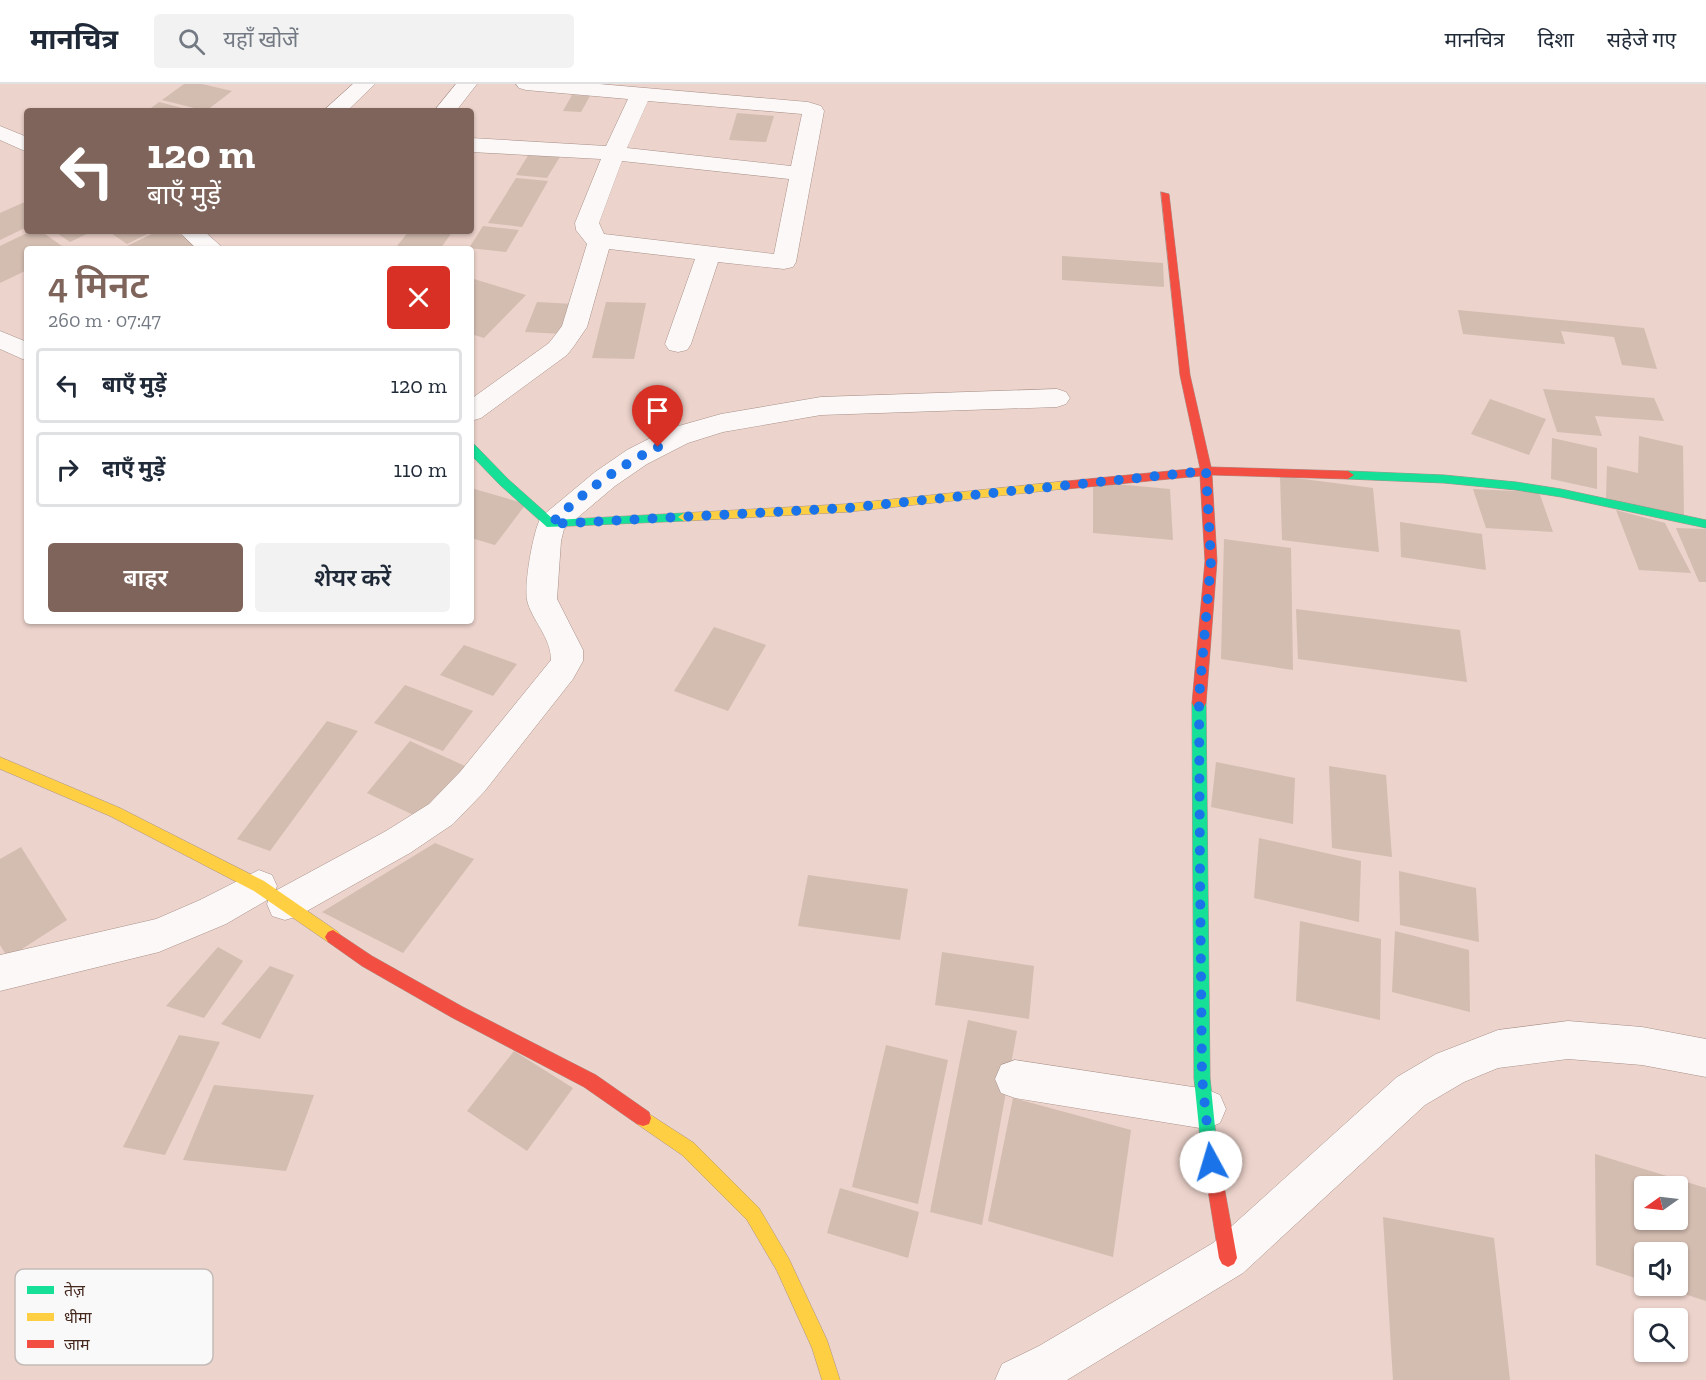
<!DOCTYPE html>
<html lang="hi">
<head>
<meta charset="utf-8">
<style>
  :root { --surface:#fff; --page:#f2f2f3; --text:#1f2937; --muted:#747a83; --line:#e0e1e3; --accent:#7f645b }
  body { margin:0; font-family:"Zilla Slab","Noto Sans Devanagari",serif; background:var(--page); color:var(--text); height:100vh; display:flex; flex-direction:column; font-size:22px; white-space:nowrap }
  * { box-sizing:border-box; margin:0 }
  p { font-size:20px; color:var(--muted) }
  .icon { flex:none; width:33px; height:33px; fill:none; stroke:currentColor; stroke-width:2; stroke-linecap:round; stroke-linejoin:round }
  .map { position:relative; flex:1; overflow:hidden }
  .panel { position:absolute; left:24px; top:162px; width:450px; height:378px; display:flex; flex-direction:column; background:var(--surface); border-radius:6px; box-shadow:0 2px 4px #0004 }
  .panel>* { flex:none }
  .guide { position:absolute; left:24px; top:24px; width:450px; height:126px; border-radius:6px; box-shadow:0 2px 4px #0004; background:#7f645b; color:#fff; overflow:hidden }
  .needle { width:39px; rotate:256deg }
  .tools { position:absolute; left:1634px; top:1092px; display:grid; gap:12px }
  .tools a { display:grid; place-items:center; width:54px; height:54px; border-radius:6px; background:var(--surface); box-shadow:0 2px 4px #0004; font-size:30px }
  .pin { position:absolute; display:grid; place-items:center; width:51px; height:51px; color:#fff; margin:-62px -26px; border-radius:50% 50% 50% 0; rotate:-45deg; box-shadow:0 0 6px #0007 }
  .pin .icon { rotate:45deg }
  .me { position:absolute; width:66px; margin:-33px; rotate:354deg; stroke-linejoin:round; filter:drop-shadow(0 0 4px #0008) }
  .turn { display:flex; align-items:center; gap:21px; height:126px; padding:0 24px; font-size:27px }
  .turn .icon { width:78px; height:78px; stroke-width:2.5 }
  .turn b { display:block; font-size:42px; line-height:51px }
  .round { display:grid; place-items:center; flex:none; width:63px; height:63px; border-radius:6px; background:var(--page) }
  .overview { display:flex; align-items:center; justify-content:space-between; height:102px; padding:0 24px }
  h1 { font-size:36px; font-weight:600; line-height:45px; color:var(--accent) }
  .button { display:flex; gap:12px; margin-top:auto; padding:12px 24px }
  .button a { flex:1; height:69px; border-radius:6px; background:var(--accent); color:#fff; font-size:24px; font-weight:600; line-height:69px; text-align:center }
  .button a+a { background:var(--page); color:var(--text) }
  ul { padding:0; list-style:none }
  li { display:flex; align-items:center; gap:18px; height:75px; margin:0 12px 9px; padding:0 12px; border:3px solid var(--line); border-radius:6px }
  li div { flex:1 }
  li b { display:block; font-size:22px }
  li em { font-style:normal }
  header { display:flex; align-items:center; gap:36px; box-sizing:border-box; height:84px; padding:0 30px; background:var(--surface); border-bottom:2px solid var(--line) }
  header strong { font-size:28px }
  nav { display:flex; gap:33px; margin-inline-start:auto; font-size:21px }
  .search { width:420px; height:54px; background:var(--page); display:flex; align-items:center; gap:15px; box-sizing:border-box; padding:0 21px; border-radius:6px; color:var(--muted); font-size:22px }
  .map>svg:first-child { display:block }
</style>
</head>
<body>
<header>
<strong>मानचित्र</strong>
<div class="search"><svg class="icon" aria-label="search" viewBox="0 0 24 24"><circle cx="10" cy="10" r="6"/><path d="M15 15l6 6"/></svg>यहाँ खोजें</div>
<nav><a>मानचित्र</a><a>दिशा</a><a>सहेजे गए</a></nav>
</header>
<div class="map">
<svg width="1706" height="1296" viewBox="0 0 1706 1296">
  <rect width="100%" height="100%" fill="#ecd3cb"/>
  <!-- building -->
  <path fill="#d3bcb0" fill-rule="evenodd" d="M 184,0 L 202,0 L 232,7 L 206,27 L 162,16 Z
    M 572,11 L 590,12 L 581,28 L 563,27 Z
    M 159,18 L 190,26 L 190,27 L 147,27 Z
    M 737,29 L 774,32 L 766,58 L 729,56 Z
    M 532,65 L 563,68 L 547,94 L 516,91 Z
    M 516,94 L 548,97 L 522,143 L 488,139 Z
    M 27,117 L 27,143 L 0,156 L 0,129 Z
    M 483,142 L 519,146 L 506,168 L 469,164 Z
    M 31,147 L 41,147 L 66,165 L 27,165 L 27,186 L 0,199 L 0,162 Z
    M 54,147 L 93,147 L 70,158 Z
    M 108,147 L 153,147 L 127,160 Z
    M 158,147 L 174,147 L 198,163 L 131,165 L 127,162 Z
    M 409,147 L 453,147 L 440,165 L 397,162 Z
    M 1062,172 L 1163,179 L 1164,203 L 1062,196 Z
    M 474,195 L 526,211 L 484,254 L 471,250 L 471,198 Z
    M 537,218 L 574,220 L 563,250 L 525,248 Z
    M 606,218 L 646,219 L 634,275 L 592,274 Z
    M 1458,226 L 1644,244 L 1657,285 L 1622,281 L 1614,253 L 1561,247 L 1565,260 L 1463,250 Z
    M 1543,305 L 1654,314 L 1664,337 L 1595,332 L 1602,352 L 1557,348 Z
    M 1490,315 L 1546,335 L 1529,371 L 1471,350 Z
    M 1639,352 L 1683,362 L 1684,433 L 1606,414 L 1607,382 L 1638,389 Z
    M 1552,354 L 1597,364 L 1597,405 L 1551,395 Z
    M 1280,392 L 1373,404 L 1379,468 L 1282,456 Z
    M 1093,398 L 1170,405 L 1173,456 L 1093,449 Z
    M 471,404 L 526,420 L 495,461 L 471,454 Z
    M 1473,405 L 1539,408 L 1553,448 L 1486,444 Z
    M 1616,426 L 1665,439 L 1691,489 L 1639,486 Z
    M 1400,438 L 1482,450 L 1486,486 L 1401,473 Z
    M 1676,444 L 1706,445 L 1706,498 L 1699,498 Z
    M 1224,455 L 1291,464 L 1293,586 L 1221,575 Z
    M 1296,525 L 1460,546 L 1467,598 L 1298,575 Z
    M 714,543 L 766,561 L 728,627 L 674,607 Z
    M 464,561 L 517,580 L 493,612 L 440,591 Z
    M 405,601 L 473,627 L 443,667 L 374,639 Z
    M 327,637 L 358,647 L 270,767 L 237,755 Z
    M 410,657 L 465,682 L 422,735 L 367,709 Z
    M 1216,678 L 1295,694 L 1293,740 L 1211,723 Z
    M 1329,682 L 1386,691 L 1392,773 L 1332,764 Z
    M 1259,754 L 1361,777 L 1359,838 L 1254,814 Z
    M 435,759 L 474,775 L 403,869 L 322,828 Z
    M 21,763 L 67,836 L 8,874 L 0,861 L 0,775 Z
    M 1399,787 L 1476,804 L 1479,858 L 1400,841 Z
    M 808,791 L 908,805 L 900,856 L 798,842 Z
    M 1300,837 L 1381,855 L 1380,936 L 1296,917 Z
    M 1395,847 L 1469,866 L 1470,928 L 1392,908 Z
    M 218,863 L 243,877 L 204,934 L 166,922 Z
    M 942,868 L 1034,882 L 1029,935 L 935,921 Z
    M 270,882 L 294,891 L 260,955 L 221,940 Z
    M 968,936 L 1017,947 L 982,1141 L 930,1128 Z
    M 179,951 L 220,958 L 165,1071 L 123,1063 Z
    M 886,961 L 948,976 L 918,1120 L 852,1103 Z
    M 514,967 L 573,1004 L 527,1067 L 467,1027 Z
    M 214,1001 L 314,1011 L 286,1087 L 183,1076 Z
    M 1013,1014 L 1131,1046 L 1113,1173 L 988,1137 Z
    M 1595,1070 L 1706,1104 L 1706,1217 L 1660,1202 L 1677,1202 L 1677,1168 L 1644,1168 L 1644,1197 L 1596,1181 ZM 1644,1102 L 1677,1102 L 1677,1136 L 1644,1136 Z
    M 840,1104 L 919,1128 L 908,1174 L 827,1149 Z
    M 1383,1133 L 1494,1154 L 1510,1296 L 1393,1296 Z"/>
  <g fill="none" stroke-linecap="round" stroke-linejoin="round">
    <defs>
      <path id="street" d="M 353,0 L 375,0 L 347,27 L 323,27 Z
        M 456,0 L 477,0 L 456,27 L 434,27 Z
        M 516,0 L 599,0 L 808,18 L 821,22 L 824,27 L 796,178 L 793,183 L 784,185 L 718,178 L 691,260 L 687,266 L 678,268 L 669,266 L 665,260 L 695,175 L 609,165 L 587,243 L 574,262 L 567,271 L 481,334 L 471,337 L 471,315 L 549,259 L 556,250 L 562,242 L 587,160 L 576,146 L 575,139 L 601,75 L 471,68 L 471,54 L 606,62 L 628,15 L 526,6 L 519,4 ZM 648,17 L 802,30 L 791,82 L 627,64 ZM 622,77 L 789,95 L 774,170 L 604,150 L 599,139 Z
        M 0,42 L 27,53 L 27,68 L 0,56 Z
        M 178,147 L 204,147 L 224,165 L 197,165 Z
        M 0,247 L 27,258 L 27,277 L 0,265 Z
        M 1057,305 L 1066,308 L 1070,314 L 1066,320 L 1057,323 L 821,331 L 723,348 L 688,359 L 647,380 L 615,402 L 564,445 L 561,457 L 557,515 L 583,566 L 583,577 L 573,595 L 484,708 L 453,740 L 410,769 L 298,832 L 285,836 L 272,832 L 267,820 L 269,815 L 226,840 L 159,868 L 0,907 L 0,871 L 156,835 L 200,816 L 259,786 L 272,791 L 277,802 L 275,807 L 386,747 L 429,720 L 460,688 L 551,576 C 551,553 532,537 527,516 C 524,500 533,447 541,433 L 595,388 L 627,366 L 668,345 L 721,330 L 821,313 Z
        M 1568,937 L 1642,943 L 1706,955 L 1706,993 L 1642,981 L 1568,975 L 1498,984 L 1464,998 L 1425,1021 L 1243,1189 L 1067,1296 L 995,1296 L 1002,1280 L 1039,1262 L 1213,1159 L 1397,993 L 1436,970 L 1498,946 Z
        M 1015,976 L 1206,1005 L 1220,1011 L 1226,1025 L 1220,1039 L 1206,1045 L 1015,1014 L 1001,1009 L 995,995 L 1001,981 Z"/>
      <path id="fast" d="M 471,360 L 475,361 L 508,395 L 554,436 L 684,429 L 690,433 L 684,437 L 547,443 L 500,401 L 471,371 Z
        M 1348,387 L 1444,391 L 1516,398 L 1561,405 L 1706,436 L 1706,444 L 1561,413 L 1516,406 L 1444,399 L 1348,395 L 1342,391 Z
        M 1199,614 L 1204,615 L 1206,619 L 1210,994 L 1217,1063 L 1215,1069 L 1209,1071 L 1203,1069 L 1201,1063 L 1194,994 L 1192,619 L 1194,615 Z"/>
      <path id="slow" d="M 1067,397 L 1071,398 L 1073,401 L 1071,404 L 847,428 L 684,437 L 678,433 L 684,429 L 847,420 Z
        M 0,673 L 120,724 L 264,797 L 338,848 L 341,853 L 338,858 L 333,860 L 328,858 L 254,807 L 110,732 L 0,685 Z
        M 643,1026 L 694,1059 L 759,1124 L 789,1175 L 827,1256 L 840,1296 L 822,1296 L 812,1264 L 777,1187 L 747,1136 L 682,1071 L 637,1040 L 635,1034 L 637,1028 Z"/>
      <path id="jam" d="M 1161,108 L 1169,110 L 1190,291 L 1211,383 L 1348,387 L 1354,391 L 1348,395 L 1212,391 L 1217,477 L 1206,619 L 1204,623 L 1194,623 L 1192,619 L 1205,477 L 1200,392 L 1067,405 L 1061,401 L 1067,397 L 1200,384 L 1180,291 Z
        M 333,846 L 372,872 L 463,923 L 596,991 L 649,1028 L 651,1034 L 649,1040 L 643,1042 L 637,1040 L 584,1003 L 451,933 L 362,882 L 328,858 L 325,853 L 328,848 Z
        M 1209,1055 L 1215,1057 L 1217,1063 L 1237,1174 L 1234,1180 L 1228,1183 L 1222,1180 L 1219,1174 L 1201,1063 L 1203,1057 Z"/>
    </defs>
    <!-- street casing -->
    <use href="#street" stroke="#a89189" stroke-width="1"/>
    <!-- fast casing -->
    <use href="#fast" stroke="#a89189" stroke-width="1"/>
    <!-- slow casing -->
    <use href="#slow" stroke="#a89189" stroke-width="1"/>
    <!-- jam casing -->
    <use href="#jam" stroke="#a89189" stroke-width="1"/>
    <!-- street -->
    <use href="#street" fill="#fcf8f7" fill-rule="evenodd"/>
    <!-- fast -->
    <use href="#fast" fill="#16e098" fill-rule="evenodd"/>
    <!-- slow -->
    <use href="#slow" fill="#ffcf43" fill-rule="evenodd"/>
    <!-- jam -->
    <use href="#jam" fill="#f24e42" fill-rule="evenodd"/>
  </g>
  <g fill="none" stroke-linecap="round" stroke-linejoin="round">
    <!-- route -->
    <path stroke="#1a73e8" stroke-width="10" stroke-dasharray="0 18" d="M 658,363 C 619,382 582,409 551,440 L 847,424 L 1206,387 L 1211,477 L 1199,614 L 1200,787 L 1202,994 L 1211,1078"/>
  </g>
  <!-- legend -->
  <rect x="15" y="1185" width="198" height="96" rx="9" fill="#f9f9f9" stroke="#c3bbb8" stroke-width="1.5"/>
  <rect x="27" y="1202" width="27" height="8" fill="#16e098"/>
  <rect x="27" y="1229" width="27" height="8" fill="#ffcf43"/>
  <rect x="27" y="1256" width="27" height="8" fill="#f24e42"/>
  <g font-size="16" fill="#45291f">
    <text x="64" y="1212">तेज़</text>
    <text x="64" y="1239">धीमा</text>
    <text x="64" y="1266">जाम</text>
  </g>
</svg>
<div class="tools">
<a><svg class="needle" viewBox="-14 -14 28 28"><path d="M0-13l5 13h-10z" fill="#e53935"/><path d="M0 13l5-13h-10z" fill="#747a83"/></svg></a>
<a><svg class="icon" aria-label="sound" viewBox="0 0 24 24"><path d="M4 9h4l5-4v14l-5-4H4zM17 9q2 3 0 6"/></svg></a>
<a><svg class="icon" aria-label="search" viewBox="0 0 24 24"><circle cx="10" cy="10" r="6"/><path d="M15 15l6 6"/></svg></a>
</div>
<div class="pin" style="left:658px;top:363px;background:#d93025"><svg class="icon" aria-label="arrive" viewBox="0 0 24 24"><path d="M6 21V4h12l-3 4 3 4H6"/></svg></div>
<svg class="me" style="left:1211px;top:1078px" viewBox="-20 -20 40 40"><circle r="19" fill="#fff"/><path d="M0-13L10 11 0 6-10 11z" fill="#1a73e8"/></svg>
<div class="guide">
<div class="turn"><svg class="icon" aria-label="left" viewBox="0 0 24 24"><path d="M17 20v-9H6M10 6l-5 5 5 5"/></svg><div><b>120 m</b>बाएँ मुड़ें</div></div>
</div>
<section class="panel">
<div class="overview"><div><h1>4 मिनट</h1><p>260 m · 07:47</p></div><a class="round" style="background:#d93025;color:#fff"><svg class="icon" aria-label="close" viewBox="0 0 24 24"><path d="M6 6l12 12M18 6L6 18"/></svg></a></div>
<ul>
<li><svg class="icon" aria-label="left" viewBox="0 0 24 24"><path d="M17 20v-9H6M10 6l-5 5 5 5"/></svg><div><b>बाएँ मुड़ें</b></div><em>120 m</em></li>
<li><svg class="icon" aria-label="right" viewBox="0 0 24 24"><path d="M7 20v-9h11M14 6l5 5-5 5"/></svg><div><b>दाएँ मुड़ें</b></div><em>110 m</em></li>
</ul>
<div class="button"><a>बाहर</a><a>शेयर करें</a></div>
</section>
</div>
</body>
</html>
